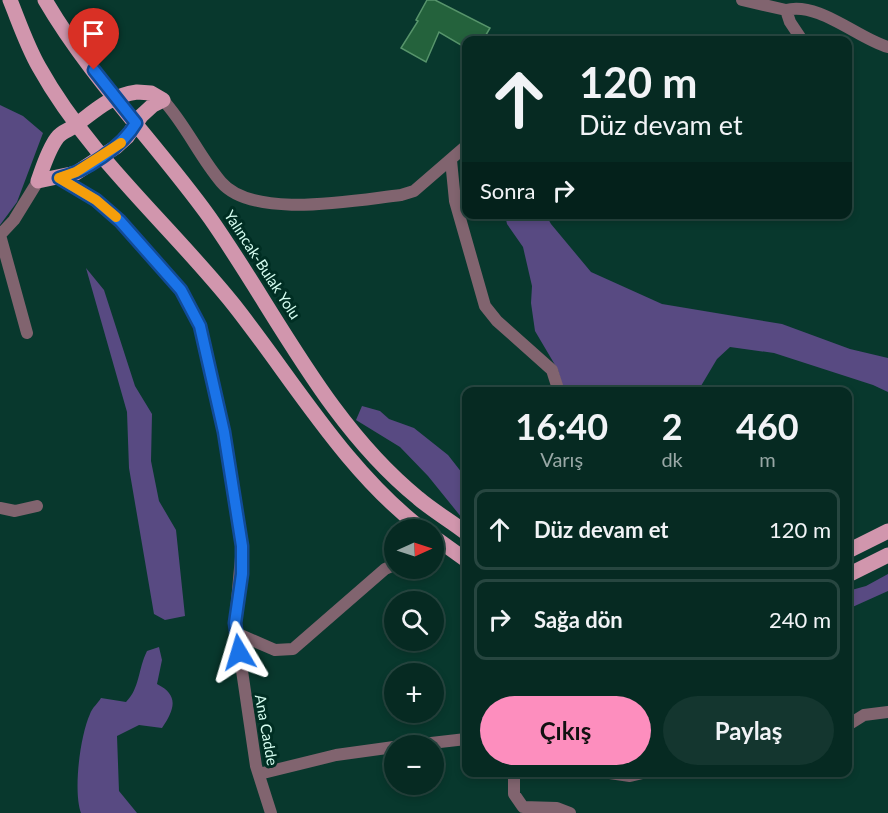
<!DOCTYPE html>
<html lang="tr">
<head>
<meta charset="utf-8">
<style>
  :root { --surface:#062a22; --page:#14362f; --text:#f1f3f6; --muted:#98a7a5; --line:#274640; --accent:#fd8ebe }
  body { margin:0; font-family:Lato,sans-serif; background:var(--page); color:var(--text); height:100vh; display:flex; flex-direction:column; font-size:22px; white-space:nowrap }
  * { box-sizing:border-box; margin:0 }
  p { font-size:20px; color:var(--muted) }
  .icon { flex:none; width:33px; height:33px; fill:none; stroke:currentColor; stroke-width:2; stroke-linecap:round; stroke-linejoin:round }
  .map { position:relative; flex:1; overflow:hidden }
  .drawer { position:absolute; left:462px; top:387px; width:390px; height:390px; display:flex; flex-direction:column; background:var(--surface); border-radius:12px; box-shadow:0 3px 9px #0003,0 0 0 2px var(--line) }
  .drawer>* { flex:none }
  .hud { position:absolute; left:462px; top:36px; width:390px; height:183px; border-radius:12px; box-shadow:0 3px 9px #0003,0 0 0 2px var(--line); background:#062a22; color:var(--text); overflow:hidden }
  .needle { width:39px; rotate:87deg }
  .fabs { position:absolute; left:384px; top:519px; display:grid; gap:12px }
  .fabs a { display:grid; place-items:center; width:60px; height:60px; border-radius:50%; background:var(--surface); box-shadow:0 3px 9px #0003,0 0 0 2px var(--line); font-size:30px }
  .pin { position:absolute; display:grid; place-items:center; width:51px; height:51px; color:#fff; margin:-62px -26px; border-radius:50% 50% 50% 0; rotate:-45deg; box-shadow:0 0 6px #0007 }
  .pin .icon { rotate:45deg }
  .me { position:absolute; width:66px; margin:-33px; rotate:353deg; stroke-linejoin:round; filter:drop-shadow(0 0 4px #0008) }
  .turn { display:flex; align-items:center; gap:21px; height:126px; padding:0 18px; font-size:27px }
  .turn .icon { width:78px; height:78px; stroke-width:2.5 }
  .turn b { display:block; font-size:42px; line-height:51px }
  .then { display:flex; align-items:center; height:57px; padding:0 18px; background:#0003; gap:12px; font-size:22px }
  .eta { display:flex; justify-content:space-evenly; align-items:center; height:102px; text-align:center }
  .eta b { font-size:36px; font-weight:700; line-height:42px }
  .action { display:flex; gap:12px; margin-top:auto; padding:12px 18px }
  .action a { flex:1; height:69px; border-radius:36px; background:var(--accent); color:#111; font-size:24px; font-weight:700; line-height:69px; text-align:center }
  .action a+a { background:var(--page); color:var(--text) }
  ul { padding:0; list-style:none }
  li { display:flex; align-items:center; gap:18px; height:81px; margin:0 12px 9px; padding:0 6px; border:3px solid var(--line); border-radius:12px }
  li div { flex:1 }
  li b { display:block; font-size:22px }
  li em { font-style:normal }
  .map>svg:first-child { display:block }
</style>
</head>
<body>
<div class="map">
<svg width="888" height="813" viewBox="0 0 888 813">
  <rect width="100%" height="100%" fill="#08382d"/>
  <!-- forest -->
  <path fill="#584a82" d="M 0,105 L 23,116 L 43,133 L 17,202 L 0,225 Z
    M 505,215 L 546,215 L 551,224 L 591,272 L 662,304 L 782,324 L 850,349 L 888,358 L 888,392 L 873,385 L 774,353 L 730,347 L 717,359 L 698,391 L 564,391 L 558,370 L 535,331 L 531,303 L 532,286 L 523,247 L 507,224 Z
    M 86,268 L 104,290 L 135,386 L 152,414 L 151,461 L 159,501 L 176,530 L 185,616 L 165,620 L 154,614 L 129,468 L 127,412 Z
    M 362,406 L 380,411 L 389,419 L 414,428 L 448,455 L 466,478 L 466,523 L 428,476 L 400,447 L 356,420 Z
    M 888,574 L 888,591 L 848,609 L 848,591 L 866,586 Z
    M 159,647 L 162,660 L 157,684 C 179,695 175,709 162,728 L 139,725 L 117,736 L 119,791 L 137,813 L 81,813 C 73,791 80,736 90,714 C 92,708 98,703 101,698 L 126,702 C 140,688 138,669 147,651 Z"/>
  <!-- building -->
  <path fill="#24623c" stroke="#57946b" stroke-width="1.5" d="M 427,0 L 435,0 L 490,28 L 483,40 L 466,40 L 466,48 L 439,32 L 426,62 L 401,48 L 418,21 L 416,20 Z"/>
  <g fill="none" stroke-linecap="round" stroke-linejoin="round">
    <!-- minor -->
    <path stroke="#81646f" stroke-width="12" d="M 742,0 L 786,10
      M 802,40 L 790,22 L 786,10 C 818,1 859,39 888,47
      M 163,100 C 186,125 199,156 221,182 C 253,220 355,200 401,195 L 414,191 L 466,146
      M 451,160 L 455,201 L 485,306 L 497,321 L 552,370 L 559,392
      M 59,178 L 96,199 L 120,221 L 181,290 L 200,326 L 224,432 L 242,546 L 235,623 L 256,766 L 271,813
      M 27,333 L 0,235 L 14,220 L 38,181
      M 0,508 L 15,511 L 37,506
      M 236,633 L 275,650 L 293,649 L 385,569 L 394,565
      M 848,725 L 864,715 L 888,712
      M 405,746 L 466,739
      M 514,772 L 514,794 L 523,807 L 557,808 L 570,813
      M 603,772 L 630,776 L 647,772
      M 259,774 L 336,755 L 394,747"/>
    <!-- major -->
    <path stroke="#d196ad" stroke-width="15" d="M 10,0 C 19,22 27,46 39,67 C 89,157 170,225 234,305 C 294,381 345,470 423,530
      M 45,0 C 91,79 157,144 210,218 C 276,312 327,424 418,498 C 433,511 451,521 466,533
      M 137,92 L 151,93 L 163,100 L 153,105 L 141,116 L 127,137 L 116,147 L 76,173 L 38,181 C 43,167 48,150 57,138 C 62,131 70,130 76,125 C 97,109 110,96 137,92 Z
      M 434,537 L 466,560
      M 848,551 L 888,531
      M 848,575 L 888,555"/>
  </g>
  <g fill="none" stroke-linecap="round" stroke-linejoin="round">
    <defs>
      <path id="route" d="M 94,70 L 136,123 C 123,146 85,172 59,178 L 96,200 L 120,221 L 181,290 L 200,326 L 224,432 L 242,546 L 242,574 L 235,623 L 239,652"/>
    </defs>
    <!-- route casing -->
    <use href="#route" stroke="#114b97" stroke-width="15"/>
    <!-- route -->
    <use href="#route" stroke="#1a73e8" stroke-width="10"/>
    <!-- slow -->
    <path stroke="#f59e0b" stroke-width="10" d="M 116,217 L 96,200 L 59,178 L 76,172 L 121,143"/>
  </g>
  <g text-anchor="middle" stroke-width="6" stroke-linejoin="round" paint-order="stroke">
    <!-- street labels -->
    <g font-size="15" fill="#d6fef1" stroke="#002e23">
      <text transform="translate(262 265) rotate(57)" y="5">Yalıncak-Bulak Yolu</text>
      <text transform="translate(266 730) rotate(80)" y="5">Ana Cadde</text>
    </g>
  </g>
</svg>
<div class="fabs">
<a><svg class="needle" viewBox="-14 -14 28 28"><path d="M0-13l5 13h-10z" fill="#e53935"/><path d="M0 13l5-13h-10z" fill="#98a7a5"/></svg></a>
<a><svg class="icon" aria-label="search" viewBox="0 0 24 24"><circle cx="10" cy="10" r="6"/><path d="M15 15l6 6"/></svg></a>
<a>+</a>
<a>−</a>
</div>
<div class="pin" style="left:94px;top:70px;background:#d93025"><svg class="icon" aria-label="arrive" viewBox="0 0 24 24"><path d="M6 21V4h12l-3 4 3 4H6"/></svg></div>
<svg class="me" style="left:239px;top:652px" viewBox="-20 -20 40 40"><path d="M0-17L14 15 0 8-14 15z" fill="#1a73e8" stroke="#fff" stroke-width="4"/></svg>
<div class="hud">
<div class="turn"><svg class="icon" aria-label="ahead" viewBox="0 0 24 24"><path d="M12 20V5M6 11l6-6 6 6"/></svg><div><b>120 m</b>Düz devam et</div></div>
<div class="then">Sonra<svg class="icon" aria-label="right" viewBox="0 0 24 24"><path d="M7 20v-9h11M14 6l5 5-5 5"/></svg></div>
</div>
<section class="drawer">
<div class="eta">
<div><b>16:40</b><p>Varış</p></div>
<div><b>2</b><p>dk</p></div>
<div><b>460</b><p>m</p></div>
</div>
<ul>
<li><svg class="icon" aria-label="ahead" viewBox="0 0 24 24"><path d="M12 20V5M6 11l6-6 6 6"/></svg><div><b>Düz devam et</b></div><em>120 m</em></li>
<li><svg class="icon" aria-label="right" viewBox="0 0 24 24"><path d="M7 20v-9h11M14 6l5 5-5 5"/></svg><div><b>Sağa dön</b></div><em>240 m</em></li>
</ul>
<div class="action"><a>Çıkış</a><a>Paylaş</a></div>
</section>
</div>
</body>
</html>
